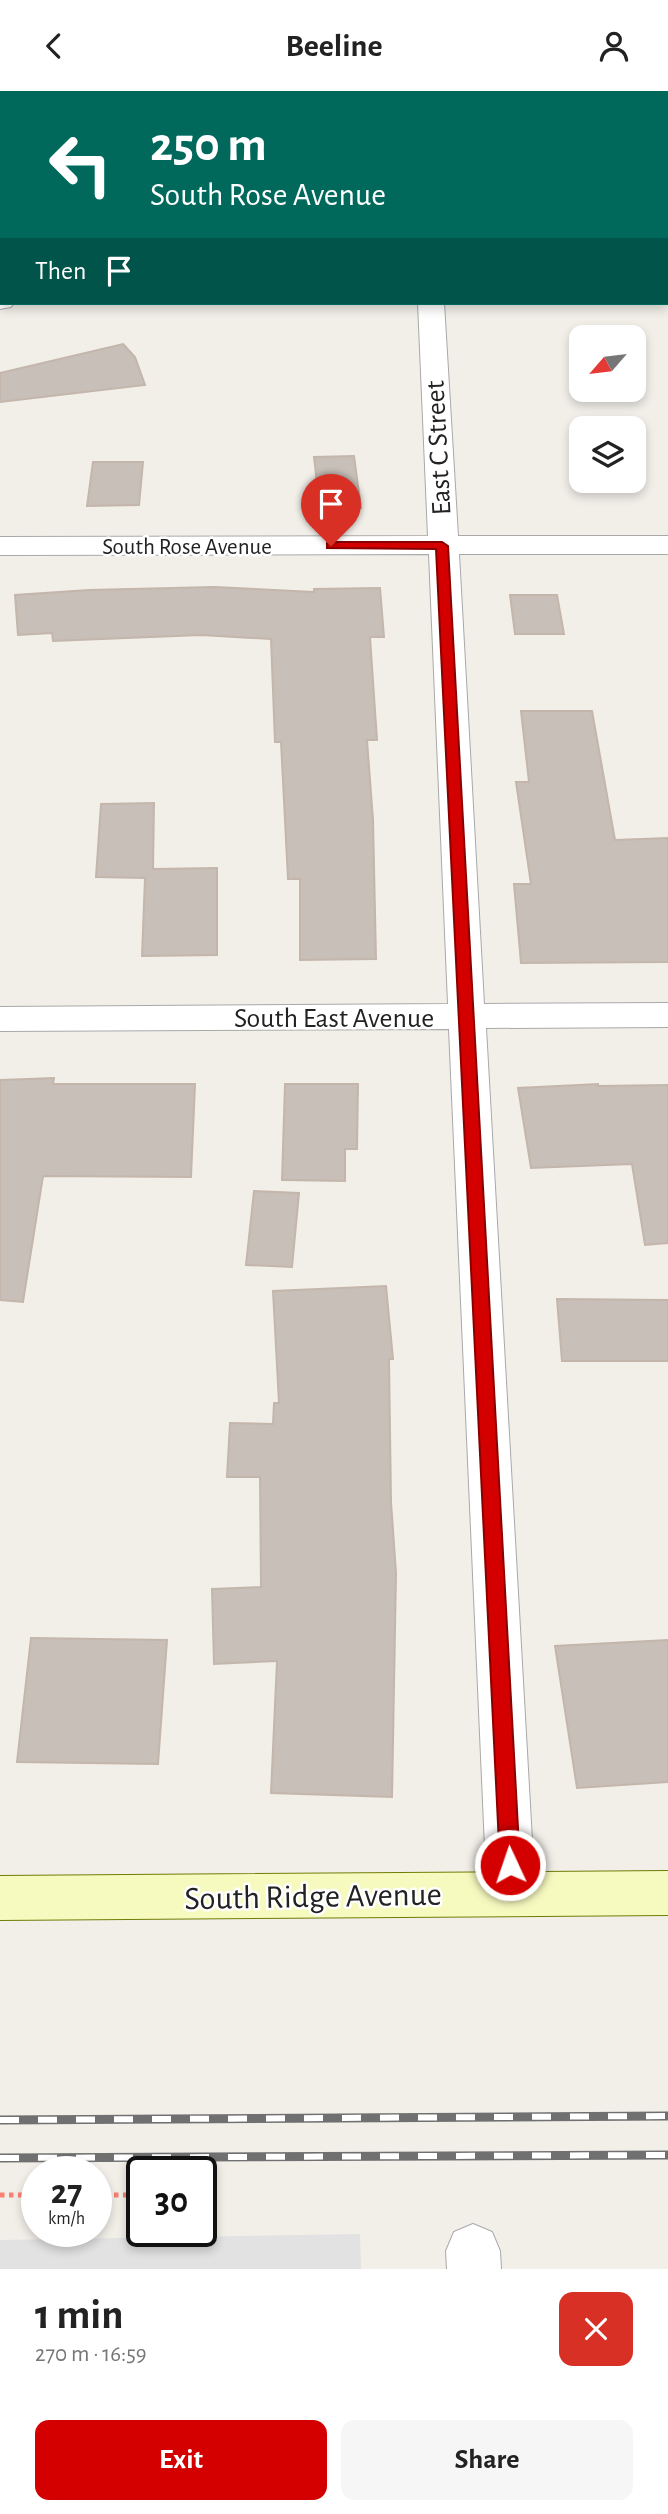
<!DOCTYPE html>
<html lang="en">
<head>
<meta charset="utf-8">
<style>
  :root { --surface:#fff; --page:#f6f6f6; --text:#222; --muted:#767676; --accent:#d40000 }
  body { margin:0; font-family:"Alegreya Sans",sans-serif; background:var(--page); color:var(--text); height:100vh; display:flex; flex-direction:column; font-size:26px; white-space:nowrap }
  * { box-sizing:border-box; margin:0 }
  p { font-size:23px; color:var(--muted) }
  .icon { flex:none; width:38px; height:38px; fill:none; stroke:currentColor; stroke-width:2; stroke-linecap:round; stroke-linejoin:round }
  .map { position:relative; height:2178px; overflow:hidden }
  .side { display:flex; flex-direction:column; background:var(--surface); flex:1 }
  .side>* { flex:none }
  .banner { position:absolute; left:0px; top:0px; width:668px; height:214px; box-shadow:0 4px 10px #0003; background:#00695c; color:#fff; overflow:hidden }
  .needle { width:46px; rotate:242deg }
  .buttons { position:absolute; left:569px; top:234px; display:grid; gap:14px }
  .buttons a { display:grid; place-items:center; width:77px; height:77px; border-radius:14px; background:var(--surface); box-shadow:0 4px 10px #0003; font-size:35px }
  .speed { position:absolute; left:21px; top:2065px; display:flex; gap:14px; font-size:35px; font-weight:700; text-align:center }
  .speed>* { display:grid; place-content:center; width:91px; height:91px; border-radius:50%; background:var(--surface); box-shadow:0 4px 10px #0003; line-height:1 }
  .speed small { font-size:18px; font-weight:400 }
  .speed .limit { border:4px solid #111; border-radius:10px; background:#fff; color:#111 }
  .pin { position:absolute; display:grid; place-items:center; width:60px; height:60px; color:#fff; margin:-72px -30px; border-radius:50% 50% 50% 0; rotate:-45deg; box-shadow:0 0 7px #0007 }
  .pin .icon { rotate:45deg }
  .me { position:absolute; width:77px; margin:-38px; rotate:357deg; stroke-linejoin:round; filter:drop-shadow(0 0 5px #0008) }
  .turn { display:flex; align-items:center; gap:24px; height:147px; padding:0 35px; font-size:32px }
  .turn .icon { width:91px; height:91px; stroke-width:2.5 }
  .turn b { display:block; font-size:49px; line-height:60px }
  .then { display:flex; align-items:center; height:66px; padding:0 35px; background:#0003; gap:14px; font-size:26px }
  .round { display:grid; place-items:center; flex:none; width:74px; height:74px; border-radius:14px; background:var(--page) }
  .headline { display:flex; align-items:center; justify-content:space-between; height:119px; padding:0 35px }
  h1 { font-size:42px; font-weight:700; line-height:52px }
  .button { display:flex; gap:14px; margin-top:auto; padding:14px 35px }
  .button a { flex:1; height:80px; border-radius:14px; background:var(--accent); color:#fff; font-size:28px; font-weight:700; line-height:80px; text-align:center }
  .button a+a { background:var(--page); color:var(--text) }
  header { display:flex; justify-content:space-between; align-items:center; height:91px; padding:0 35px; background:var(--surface); font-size:32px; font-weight:700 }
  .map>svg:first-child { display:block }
</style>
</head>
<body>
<header><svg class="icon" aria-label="back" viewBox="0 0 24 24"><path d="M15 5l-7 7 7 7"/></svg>Beeline<svg class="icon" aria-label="person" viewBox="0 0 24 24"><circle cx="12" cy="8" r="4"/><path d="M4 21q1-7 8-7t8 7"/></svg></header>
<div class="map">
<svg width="668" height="2178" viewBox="0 0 668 2178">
  <rect width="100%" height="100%" fill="#f2efe9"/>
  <!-- parking -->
  <path fill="#e2e2e2" d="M 360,2143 L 361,2178 L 0,2178 L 0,2149 Z"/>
  <!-- building -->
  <path fill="#c7bfb8" stroke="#c4b6ab" stroke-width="2" d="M 123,253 L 135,266 L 145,294 L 0,311 L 0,282 Z
    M 354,365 L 361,417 L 320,418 L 314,366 Z
    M 93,371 L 143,371 L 139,414 L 87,415 Z
    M 214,496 L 314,501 L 314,498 L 380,497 L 384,546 L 370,546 L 377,649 L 367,649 L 373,729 L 376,868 L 300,869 L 300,788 L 288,788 L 281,651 L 275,651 L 271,548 L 201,544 L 53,550 L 52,542 L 18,544 L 15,504 L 89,499 Z
    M 510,504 L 557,504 L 564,543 L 515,543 Z
    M 521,620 L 592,620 L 615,749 L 668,747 L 668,871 L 521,872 L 514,793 L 531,793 L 516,691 L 529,691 Z
    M 154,712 L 153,778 L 217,777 L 217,864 L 142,865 L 145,787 L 96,786 L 101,713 Z
    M 54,987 L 53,993 L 195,993 L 191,1086 L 43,1085 L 23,1211 L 0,1209 L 0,989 Z
    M 285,993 L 358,993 L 357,1058 L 345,1058 L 345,1090 L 282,1089 Z
    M 598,993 L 598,995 L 668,994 L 668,1152 L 645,1154 L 632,1073 L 531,1077 L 518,997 Z
    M 254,1100 L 299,1102 L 292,1176 L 246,1174 Z
    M 386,1195 L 393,1268 L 389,1268 L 391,1411 L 396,1482 L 392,1706 L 271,1702 L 277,1570 L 214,1573 L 212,1498 L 261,1496 L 260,1386 L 227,1386 L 230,1332 L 273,1333 L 274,1312 L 279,1312 L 273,1200 Z
    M 557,1208 L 668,1209 L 668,1270 L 562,1270 Z
    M 31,1547 L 167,1549 L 158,1673 L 17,1671 Z
    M 668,1549 L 668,1691 L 577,1697 L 555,1555 Z"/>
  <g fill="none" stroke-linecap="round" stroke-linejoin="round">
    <defs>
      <path id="street" d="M 417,0 L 441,0 L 441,2 L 417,2 Z
        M 667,122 L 668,122 L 668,138 L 667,138 Z
        M 0,202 L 2,212 L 14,212 L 11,216 L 0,218 Z
        M 418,212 L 444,212 L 458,445 L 668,445 L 668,463 L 459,463 L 484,913 L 668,912 L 668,936 L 486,937 L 535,1802 L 528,1817 L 511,1824 L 494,1817 L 487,1802 L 449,938 L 0,940 L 0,916 L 448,913 L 429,463 L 0,464 L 0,446 L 428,445 Z
        M 473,2133 L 492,2141 L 500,2160 L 501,2178 L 447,2178 L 446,2160 L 454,2141 Z"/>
      <path id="secondary" d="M 668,1780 L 668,1824 L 0,1829 L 0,1785 Z"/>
    </defs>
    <!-- street casing -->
    <use href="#street" stroke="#a9a9a9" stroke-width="2"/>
    <!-- secondary casing -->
    <use href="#secondary" stroke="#707d05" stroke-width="2"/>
    <!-- path -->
    <path stroke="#fa8072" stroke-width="5" stroke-dasharray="4.5 4.5" stroke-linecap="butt" d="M 0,2104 L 37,2104
      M 96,2104 L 142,2104"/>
    <!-- street -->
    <use href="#street" fill="#fff" fill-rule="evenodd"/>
    <!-- secondary -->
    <use href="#secondary" fill="#f7fabf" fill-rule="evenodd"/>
    <defs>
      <path id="rail" d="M 0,2029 L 668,2025
        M 0,2067 L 668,2064"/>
    </defs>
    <!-- rail casing -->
    <use href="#rail" stroke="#707070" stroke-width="9"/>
    <!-- rail -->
    <use href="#rail" stroke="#fff" stroke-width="6" stroke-dasharray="19" stroke-linecap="butt"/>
  </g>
  <!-- route -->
  <path fill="#d40000" stroke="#8a0000" stroke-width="2" d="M 331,451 L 442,451 L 448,455 L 520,1774 L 517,1781 L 510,1783 L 503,1781 L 500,1774 L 436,458 L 327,457 L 327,452 Z"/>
  <g text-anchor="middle" stroke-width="5" stroke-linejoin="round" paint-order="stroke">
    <!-- far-street labels -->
    <g font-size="23" fill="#222" stroke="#fff">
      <text x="187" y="463">South Rose Avenue</text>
    </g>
    <!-- street labels -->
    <g font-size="28" fill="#222" stroke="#fff">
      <text transform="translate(437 357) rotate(-93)" y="10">East C Street</text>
      <text x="334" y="936">South East Avenue</text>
    </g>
    <!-- near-street labels -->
    <g font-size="33" fill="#222" stroke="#fff">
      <text transform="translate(313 1804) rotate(-1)" y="12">South Ridge Avenue</text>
    </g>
  </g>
</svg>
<div class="buttons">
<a><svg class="needle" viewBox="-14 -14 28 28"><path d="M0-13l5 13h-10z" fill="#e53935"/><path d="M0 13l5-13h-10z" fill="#767676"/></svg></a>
<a><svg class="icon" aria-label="layers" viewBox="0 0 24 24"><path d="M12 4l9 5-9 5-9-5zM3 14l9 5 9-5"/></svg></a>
</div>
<div class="speed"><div>27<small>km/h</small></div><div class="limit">30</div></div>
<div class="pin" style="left:331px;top:455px;background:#d93025"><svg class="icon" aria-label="arrive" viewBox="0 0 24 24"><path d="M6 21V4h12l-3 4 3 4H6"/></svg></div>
<svg class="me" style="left:510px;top:1774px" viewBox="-20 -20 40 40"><circle r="17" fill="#d40000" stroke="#fff" stroke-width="3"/><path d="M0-11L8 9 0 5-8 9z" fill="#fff"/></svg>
<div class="banner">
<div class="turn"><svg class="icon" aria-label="left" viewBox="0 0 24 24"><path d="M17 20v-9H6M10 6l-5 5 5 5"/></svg><div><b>250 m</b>South Rose Avenue</div></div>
<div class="then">Then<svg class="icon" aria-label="arrive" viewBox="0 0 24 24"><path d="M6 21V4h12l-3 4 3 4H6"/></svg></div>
</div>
</div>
<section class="side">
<div class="headline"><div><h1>1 min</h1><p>270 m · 16:59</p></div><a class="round" style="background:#d93025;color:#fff"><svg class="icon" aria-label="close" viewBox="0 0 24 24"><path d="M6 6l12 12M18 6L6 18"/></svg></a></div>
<div class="button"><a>Exit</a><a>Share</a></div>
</section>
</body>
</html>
